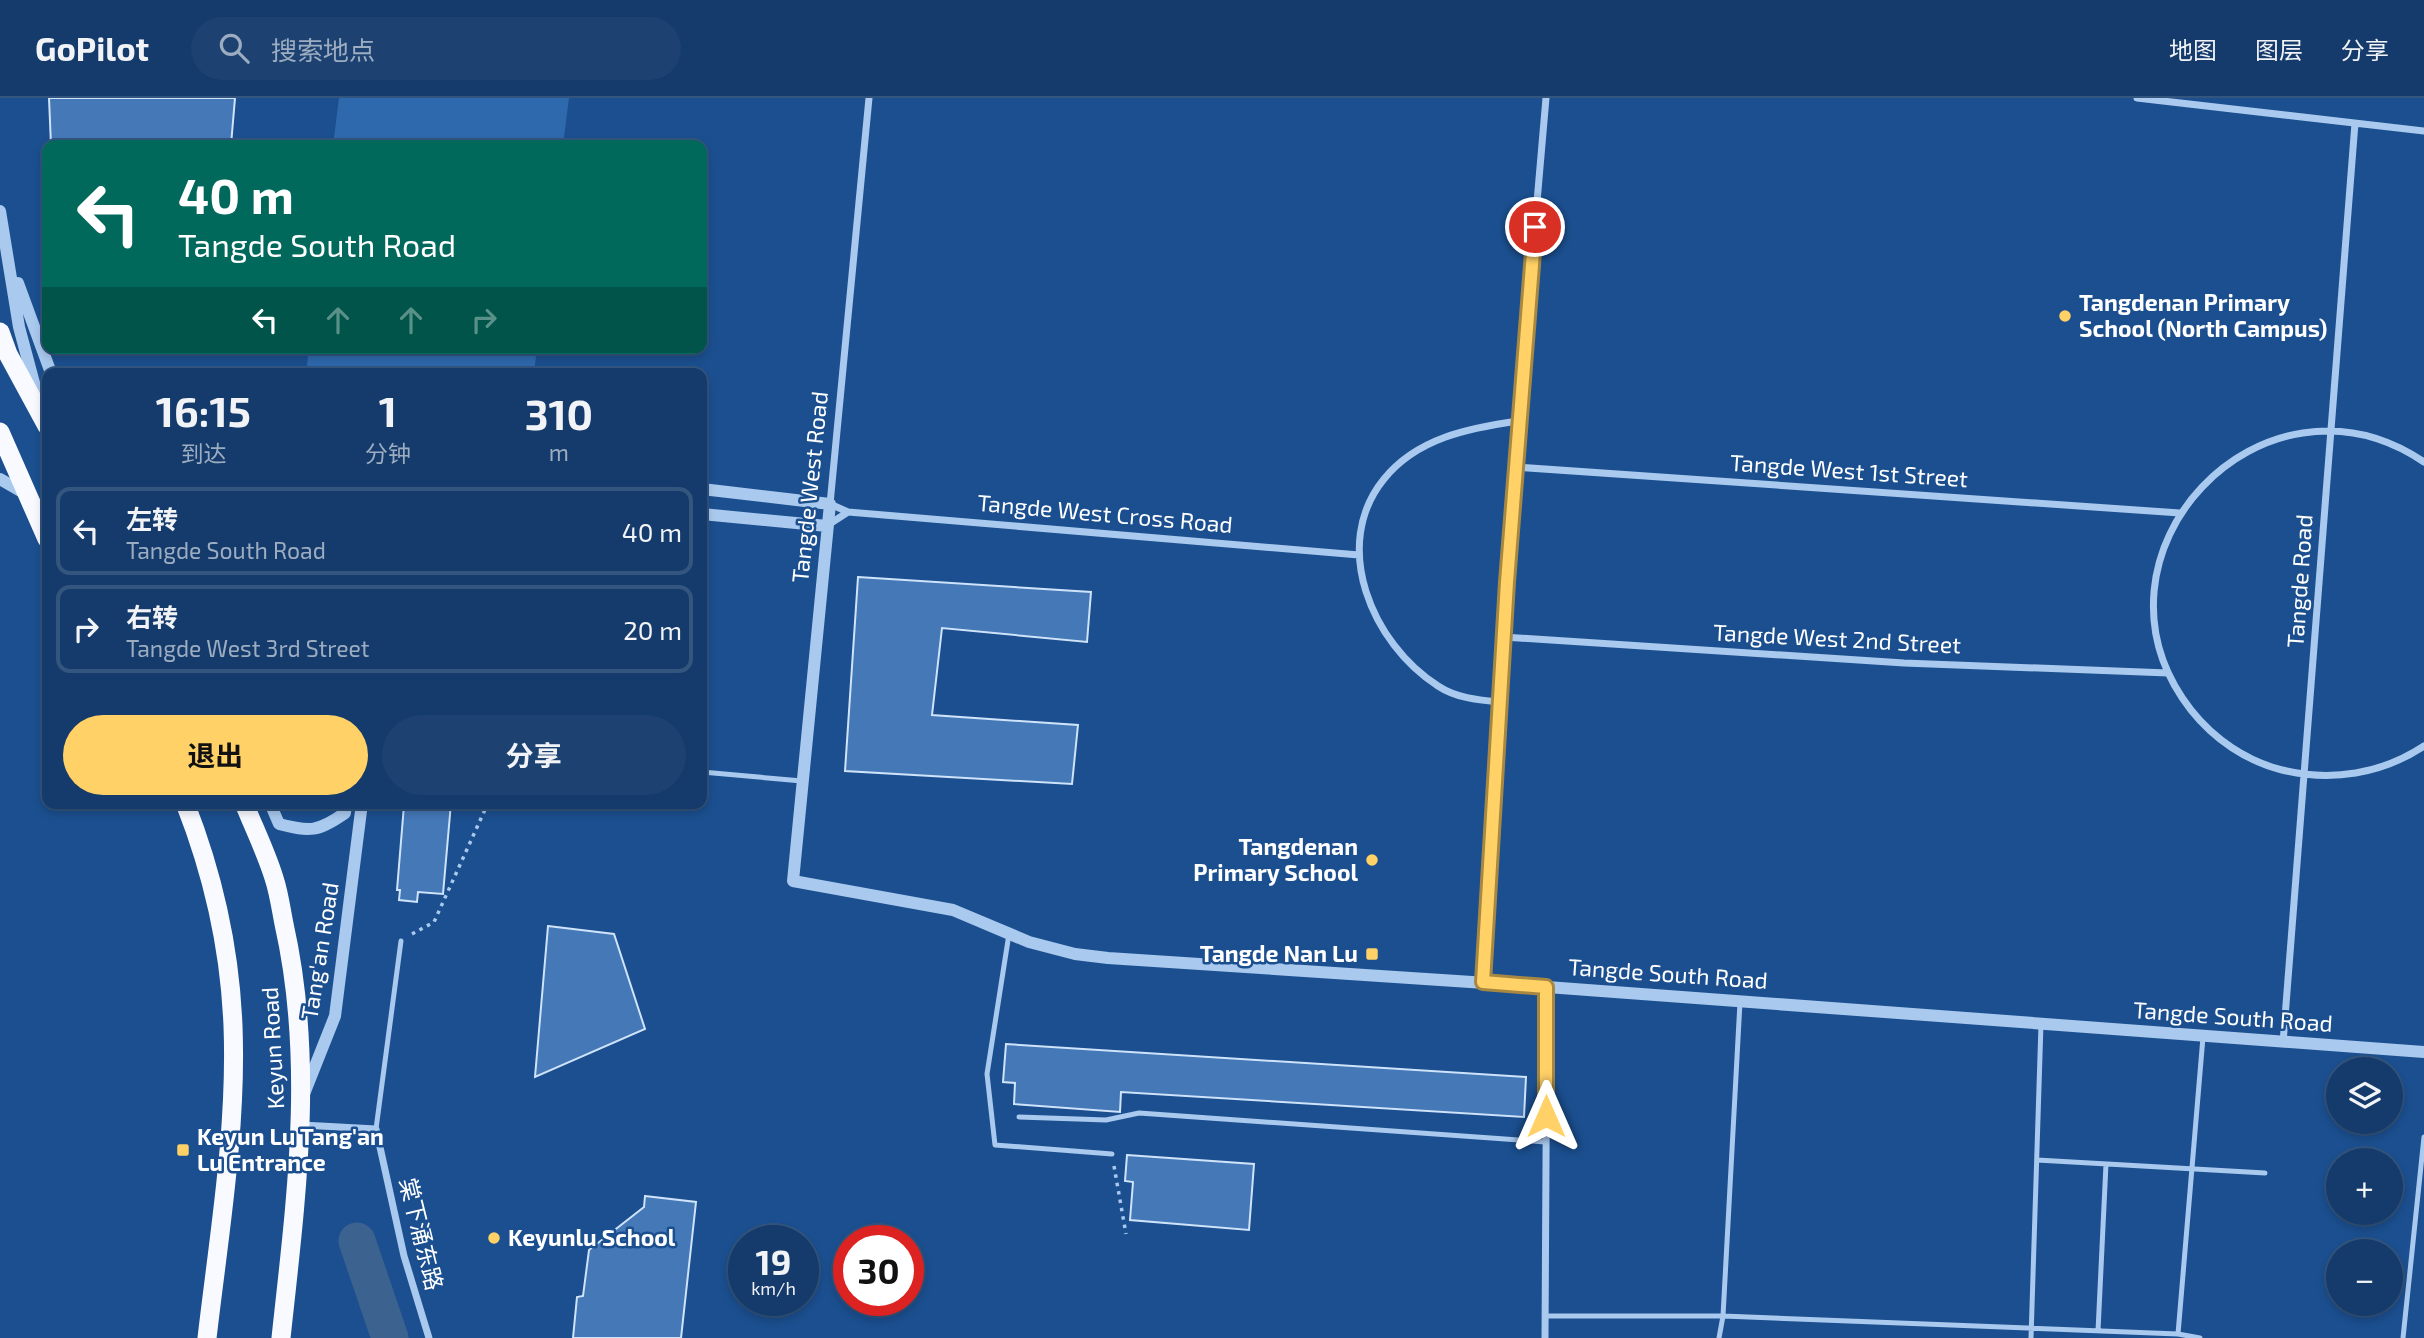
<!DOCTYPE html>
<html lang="zh">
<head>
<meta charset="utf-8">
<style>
  :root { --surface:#143b6b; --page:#1d4271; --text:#f1f3f6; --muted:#9dadc1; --line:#33557e; --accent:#ffd166 }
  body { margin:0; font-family:"Exo 2","Noto Sans SC",sans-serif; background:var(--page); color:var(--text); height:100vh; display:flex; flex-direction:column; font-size:26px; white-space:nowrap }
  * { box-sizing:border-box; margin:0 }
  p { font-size:23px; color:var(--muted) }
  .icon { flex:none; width:38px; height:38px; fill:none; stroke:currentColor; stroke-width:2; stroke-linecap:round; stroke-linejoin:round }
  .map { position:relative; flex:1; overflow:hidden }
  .drawer { position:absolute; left:42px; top:270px; width:665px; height:441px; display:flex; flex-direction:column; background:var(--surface); border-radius:14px; box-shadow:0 4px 10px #0003,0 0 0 2px var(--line) }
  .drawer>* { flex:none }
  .guide { position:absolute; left:42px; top:42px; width:665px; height:214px; border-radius:14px; box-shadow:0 4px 10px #0003,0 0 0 2px var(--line); background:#00695c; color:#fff; overflow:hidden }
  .controls { position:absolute; left:2326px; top:959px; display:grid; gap:14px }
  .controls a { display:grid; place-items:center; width:77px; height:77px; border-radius:50%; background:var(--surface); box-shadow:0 4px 10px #0003,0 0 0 2px var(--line); font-size:35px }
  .speed { position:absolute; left:728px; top:1127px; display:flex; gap:14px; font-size:35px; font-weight:700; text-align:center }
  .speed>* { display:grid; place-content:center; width:91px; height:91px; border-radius:50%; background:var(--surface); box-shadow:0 4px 10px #0003,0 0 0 2px var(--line); line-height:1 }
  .speed small { font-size:18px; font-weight:400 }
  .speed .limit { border:10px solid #d22; background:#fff; color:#111 }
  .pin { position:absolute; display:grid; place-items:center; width:60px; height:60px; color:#fff; margin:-30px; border:4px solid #fff; border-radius:50%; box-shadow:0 2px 7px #0007 }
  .me { position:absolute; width:77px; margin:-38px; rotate:0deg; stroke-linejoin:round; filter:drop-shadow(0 0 5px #0008) }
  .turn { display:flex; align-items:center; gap:24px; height:147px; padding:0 21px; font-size:32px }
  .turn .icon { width:91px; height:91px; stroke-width:2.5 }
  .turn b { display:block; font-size:49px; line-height:60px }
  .lanes { display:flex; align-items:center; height:66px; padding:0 21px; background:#0003; justify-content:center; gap:35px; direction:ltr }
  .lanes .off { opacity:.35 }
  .eta { display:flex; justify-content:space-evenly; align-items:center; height:119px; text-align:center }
  .eta b { font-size:42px; font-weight:700; line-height:49px }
  .action { display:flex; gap:14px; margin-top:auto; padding:14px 21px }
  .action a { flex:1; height:80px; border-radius:42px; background:var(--accent); color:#111; font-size:28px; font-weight:700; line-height:80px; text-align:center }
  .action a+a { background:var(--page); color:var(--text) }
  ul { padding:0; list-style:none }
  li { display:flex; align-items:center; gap:21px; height:88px; margin:0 14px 10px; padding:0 7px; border:4px solid var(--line); border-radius:14px }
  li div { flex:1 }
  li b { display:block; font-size:26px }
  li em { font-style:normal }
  header { display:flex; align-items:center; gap:42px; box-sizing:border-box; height:98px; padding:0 35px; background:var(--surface); border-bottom:2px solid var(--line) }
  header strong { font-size:33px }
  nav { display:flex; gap:38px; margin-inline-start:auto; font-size:24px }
  .search { width:490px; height:63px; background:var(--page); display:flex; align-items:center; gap:18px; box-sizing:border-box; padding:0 24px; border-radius:38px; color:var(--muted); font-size:26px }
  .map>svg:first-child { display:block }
</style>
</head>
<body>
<header>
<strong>GoPilot</strong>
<div class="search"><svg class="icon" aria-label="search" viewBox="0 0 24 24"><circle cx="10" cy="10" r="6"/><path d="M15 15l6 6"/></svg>搜索地点</div>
<nav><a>地图</a><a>图层</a><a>分享</a></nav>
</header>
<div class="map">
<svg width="2424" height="1240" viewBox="0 0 2424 1240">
  <rect width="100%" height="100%" fill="#1b4f8f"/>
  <!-- green -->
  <path fill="#2e69ad" d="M 339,0 L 569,0 L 563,47 L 333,47 Z
    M 309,250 L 537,250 L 534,275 L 306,275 Z"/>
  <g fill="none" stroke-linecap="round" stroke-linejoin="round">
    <!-- river -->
    <path stroke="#3c6290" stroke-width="37" d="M 357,1143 L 390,1240"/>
  </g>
  <!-- building -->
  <path fill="#4478b7" stroke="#cfe3fa" stroke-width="2" d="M 49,0 L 235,0 L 231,47 L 51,47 Z
    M 858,479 L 1091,494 L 1087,544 L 942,530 L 932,617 L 1078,627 L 1072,686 L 845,673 Z
    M 421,705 L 451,705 L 443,796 L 418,794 L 417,804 L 399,802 L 400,792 L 397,792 L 404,707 L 421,708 Z
    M 548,828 L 614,836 L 645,931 L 535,979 Z
    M 1006,946 L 1526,979 L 1524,1019 L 1121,994 L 1120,1014 L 1014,1006 L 1015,985 L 1003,984 Z
    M 1127,1057 L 1254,1066 L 1249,1132 L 1130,1122 L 1133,1084 L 1125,1083 Z
    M 645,1098 L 696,1104 L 681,1240 L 573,1240 L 577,1199 L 583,1198 L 589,1152 L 644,1109 Z"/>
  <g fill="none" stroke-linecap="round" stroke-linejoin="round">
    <!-- path -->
    <path stroke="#a9c9ee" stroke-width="3.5" stroke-dasharray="3.5 5" stroke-linecap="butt" d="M 47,516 L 44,518 L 47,524
      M 412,836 L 434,824 L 488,705
      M 1114,1068 L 1126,1136"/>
    <!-- service -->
    <path stroke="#a9c9ee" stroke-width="5" d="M 702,674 L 802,683
      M 1009,836 L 987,976 L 995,1047 L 1112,1056
      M 1019,1019 L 1106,1022 L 1139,1015 L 1546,1044
      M 376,1031 L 401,843
      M 2037,1062 L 2265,1075
      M 1545,1218 L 1723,1218 L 2178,1236 L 2200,1240
      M 2098,1233 L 2106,1066
      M 2178,1236 L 2203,939
      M 1719,1240 L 1723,1218 L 1740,904
      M 2031,1240 L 2041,926
      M 2403,1240 L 2424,1039"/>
    <!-- minor -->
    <path stroke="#a9c9ee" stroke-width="7" d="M 869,0 L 830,406 L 848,414 L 1359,457
      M 2137,0 L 2424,33
      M 2424,364 C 2263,255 2071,457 2191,612 C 2214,641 2246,663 2282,672 C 2331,684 2382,676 2424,648
      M 1515,369 L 2180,415
      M 828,427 L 848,414
      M 1503,539 L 1904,565 L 2168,575
      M 1499,604 C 1478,602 1456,600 1438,588 C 1372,546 1330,447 1384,381 C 1417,340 1469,330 1518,323
      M 1483,884 L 1518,323 L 1546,0
      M 2283,945 L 2355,25
      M 302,1027 L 376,1031 L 404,1158 L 429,1240
      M 1545,1240 L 1547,889"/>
    <!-- tertiary -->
    <path stroke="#a9c9ee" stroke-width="12" d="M 0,113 L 19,229 L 37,296
      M 18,185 L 51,275
      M 0,381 L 26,396
      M 702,391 L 830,406 L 793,783 L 953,812 L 1029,844 L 1075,856 L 1108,860 L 1547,889 L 2424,954
      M 702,416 L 827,428
      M 270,705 L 279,726 C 310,734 318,734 345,715 L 346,705
      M 304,996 L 335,918 L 362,705"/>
    <!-- trunk -->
    <path stroke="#f8faff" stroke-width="19" d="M 0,234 L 8,256 L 47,328
      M 0,334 L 47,441
      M 185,705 C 213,776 230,852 233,928 C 237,1031 219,1137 207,1240
      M 244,705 C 254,730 266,754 274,780 C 279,795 281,811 284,826 C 315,964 296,1101 281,1240"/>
  </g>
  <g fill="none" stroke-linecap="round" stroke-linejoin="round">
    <defs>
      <path id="route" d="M 1535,129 L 1507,484 L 1483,884 L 1546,889 L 1546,1018"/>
    </defs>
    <!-- route casing -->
    <use href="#route" stroke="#a68842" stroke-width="18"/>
    <!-- route -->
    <use href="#route" stroke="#ffd166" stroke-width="12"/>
  </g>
  <!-- markers -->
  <g fill="#ffd166" stroke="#1b4f8f" stroke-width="2.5">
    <circle cx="2065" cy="218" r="7"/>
    <circle cx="1372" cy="762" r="7"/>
    <rect x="1365" y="849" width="14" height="14" rx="3.5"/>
    <rect x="176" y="1045" width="14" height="14" rx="3.5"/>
    <circle cx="494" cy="1140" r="7"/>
  </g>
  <g text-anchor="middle" stroke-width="5" stroke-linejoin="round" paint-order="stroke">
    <!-- poi labels -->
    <g font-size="23" font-weight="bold" fill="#fff" stroke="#1b4f8f" text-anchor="start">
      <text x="2079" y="213">Tangdenan Primary<tspan x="2079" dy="26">School (North Campus)</tspan></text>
      <text x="1358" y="757" text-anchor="end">Tangdenan<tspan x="1358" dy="26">Primary School</tspan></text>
      <text x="1358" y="864" text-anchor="end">Tangde Nan Lu</text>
      <text x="197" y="1047">Keyun Lu Tang'an<tspan x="197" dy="26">Lu Entrance</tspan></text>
      <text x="508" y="1148">Keyunlu School</text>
    </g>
    <!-- street labels -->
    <g font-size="23" fill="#fff" stroke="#1b4f8f">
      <text transform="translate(1849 373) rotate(4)" y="8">Tangde West 1st Street</text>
      <text transform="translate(810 389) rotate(-84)" y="8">Tangde West Road</text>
      <text transform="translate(1105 416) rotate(5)" y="8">Tangde West Cross Road</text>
      <text transform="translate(2300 483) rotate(-86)" y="8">Tangde Road</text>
      <text transform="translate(1837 541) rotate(3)" y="8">Tangde West 2nd Street</text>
      <text transform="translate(320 853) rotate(-81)" y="8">Tang'an Road</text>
      <text transform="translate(1668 876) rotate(4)" y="8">Tangde South Road</text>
      <text transform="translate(2233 919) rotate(4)" y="8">Tangde South Road</text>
      <text transform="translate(273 950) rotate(-93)" y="8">Keyun Road</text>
      <text transform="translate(421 1136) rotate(76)" y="8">棠下涌东路</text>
    </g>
  </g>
</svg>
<div class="controls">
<a><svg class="icon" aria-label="layers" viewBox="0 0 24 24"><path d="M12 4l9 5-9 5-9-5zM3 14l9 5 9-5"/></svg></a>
<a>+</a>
<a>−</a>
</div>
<div class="speed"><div>19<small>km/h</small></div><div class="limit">30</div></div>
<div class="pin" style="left:1535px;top:129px;background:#d93025"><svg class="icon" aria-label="arrive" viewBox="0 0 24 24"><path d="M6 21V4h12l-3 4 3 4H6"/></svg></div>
<svg class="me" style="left:1546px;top:1018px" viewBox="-20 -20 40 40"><path d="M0-17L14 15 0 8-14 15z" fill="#ffd166" stroke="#fff" stroke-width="4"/></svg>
<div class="guide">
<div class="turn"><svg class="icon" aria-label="left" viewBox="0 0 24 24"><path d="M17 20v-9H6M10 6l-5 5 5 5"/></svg><div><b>40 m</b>Tangde South Road</div></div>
<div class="lanes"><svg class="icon" aria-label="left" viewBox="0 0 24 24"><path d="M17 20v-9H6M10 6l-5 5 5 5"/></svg><svg class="icon off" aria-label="ahead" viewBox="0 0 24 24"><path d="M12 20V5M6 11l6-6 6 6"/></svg><svg class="icon off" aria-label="ahead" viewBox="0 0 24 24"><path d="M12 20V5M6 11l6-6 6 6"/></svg><svg class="icon off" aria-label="right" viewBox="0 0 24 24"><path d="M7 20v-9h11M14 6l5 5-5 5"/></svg></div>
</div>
<section class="drawer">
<div class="eta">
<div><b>16:15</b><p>到达</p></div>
<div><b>1</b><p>分钟</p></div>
<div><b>310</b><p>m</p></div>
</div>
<ul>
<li><svg class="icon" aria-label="left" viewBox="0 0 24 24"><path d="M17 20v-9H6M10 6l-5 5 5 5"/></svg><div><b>左转</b><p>Tangde South Road</p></div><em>40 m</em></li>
<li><svg class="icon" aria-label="right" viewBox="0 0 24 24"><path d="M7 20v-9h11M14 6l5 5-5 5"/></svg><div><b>右转</b><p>Tangde West 3rd Street</p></div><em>20 m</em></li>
</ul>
<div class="action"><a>退出</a><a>分享</a></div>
</section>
</div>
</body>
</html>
